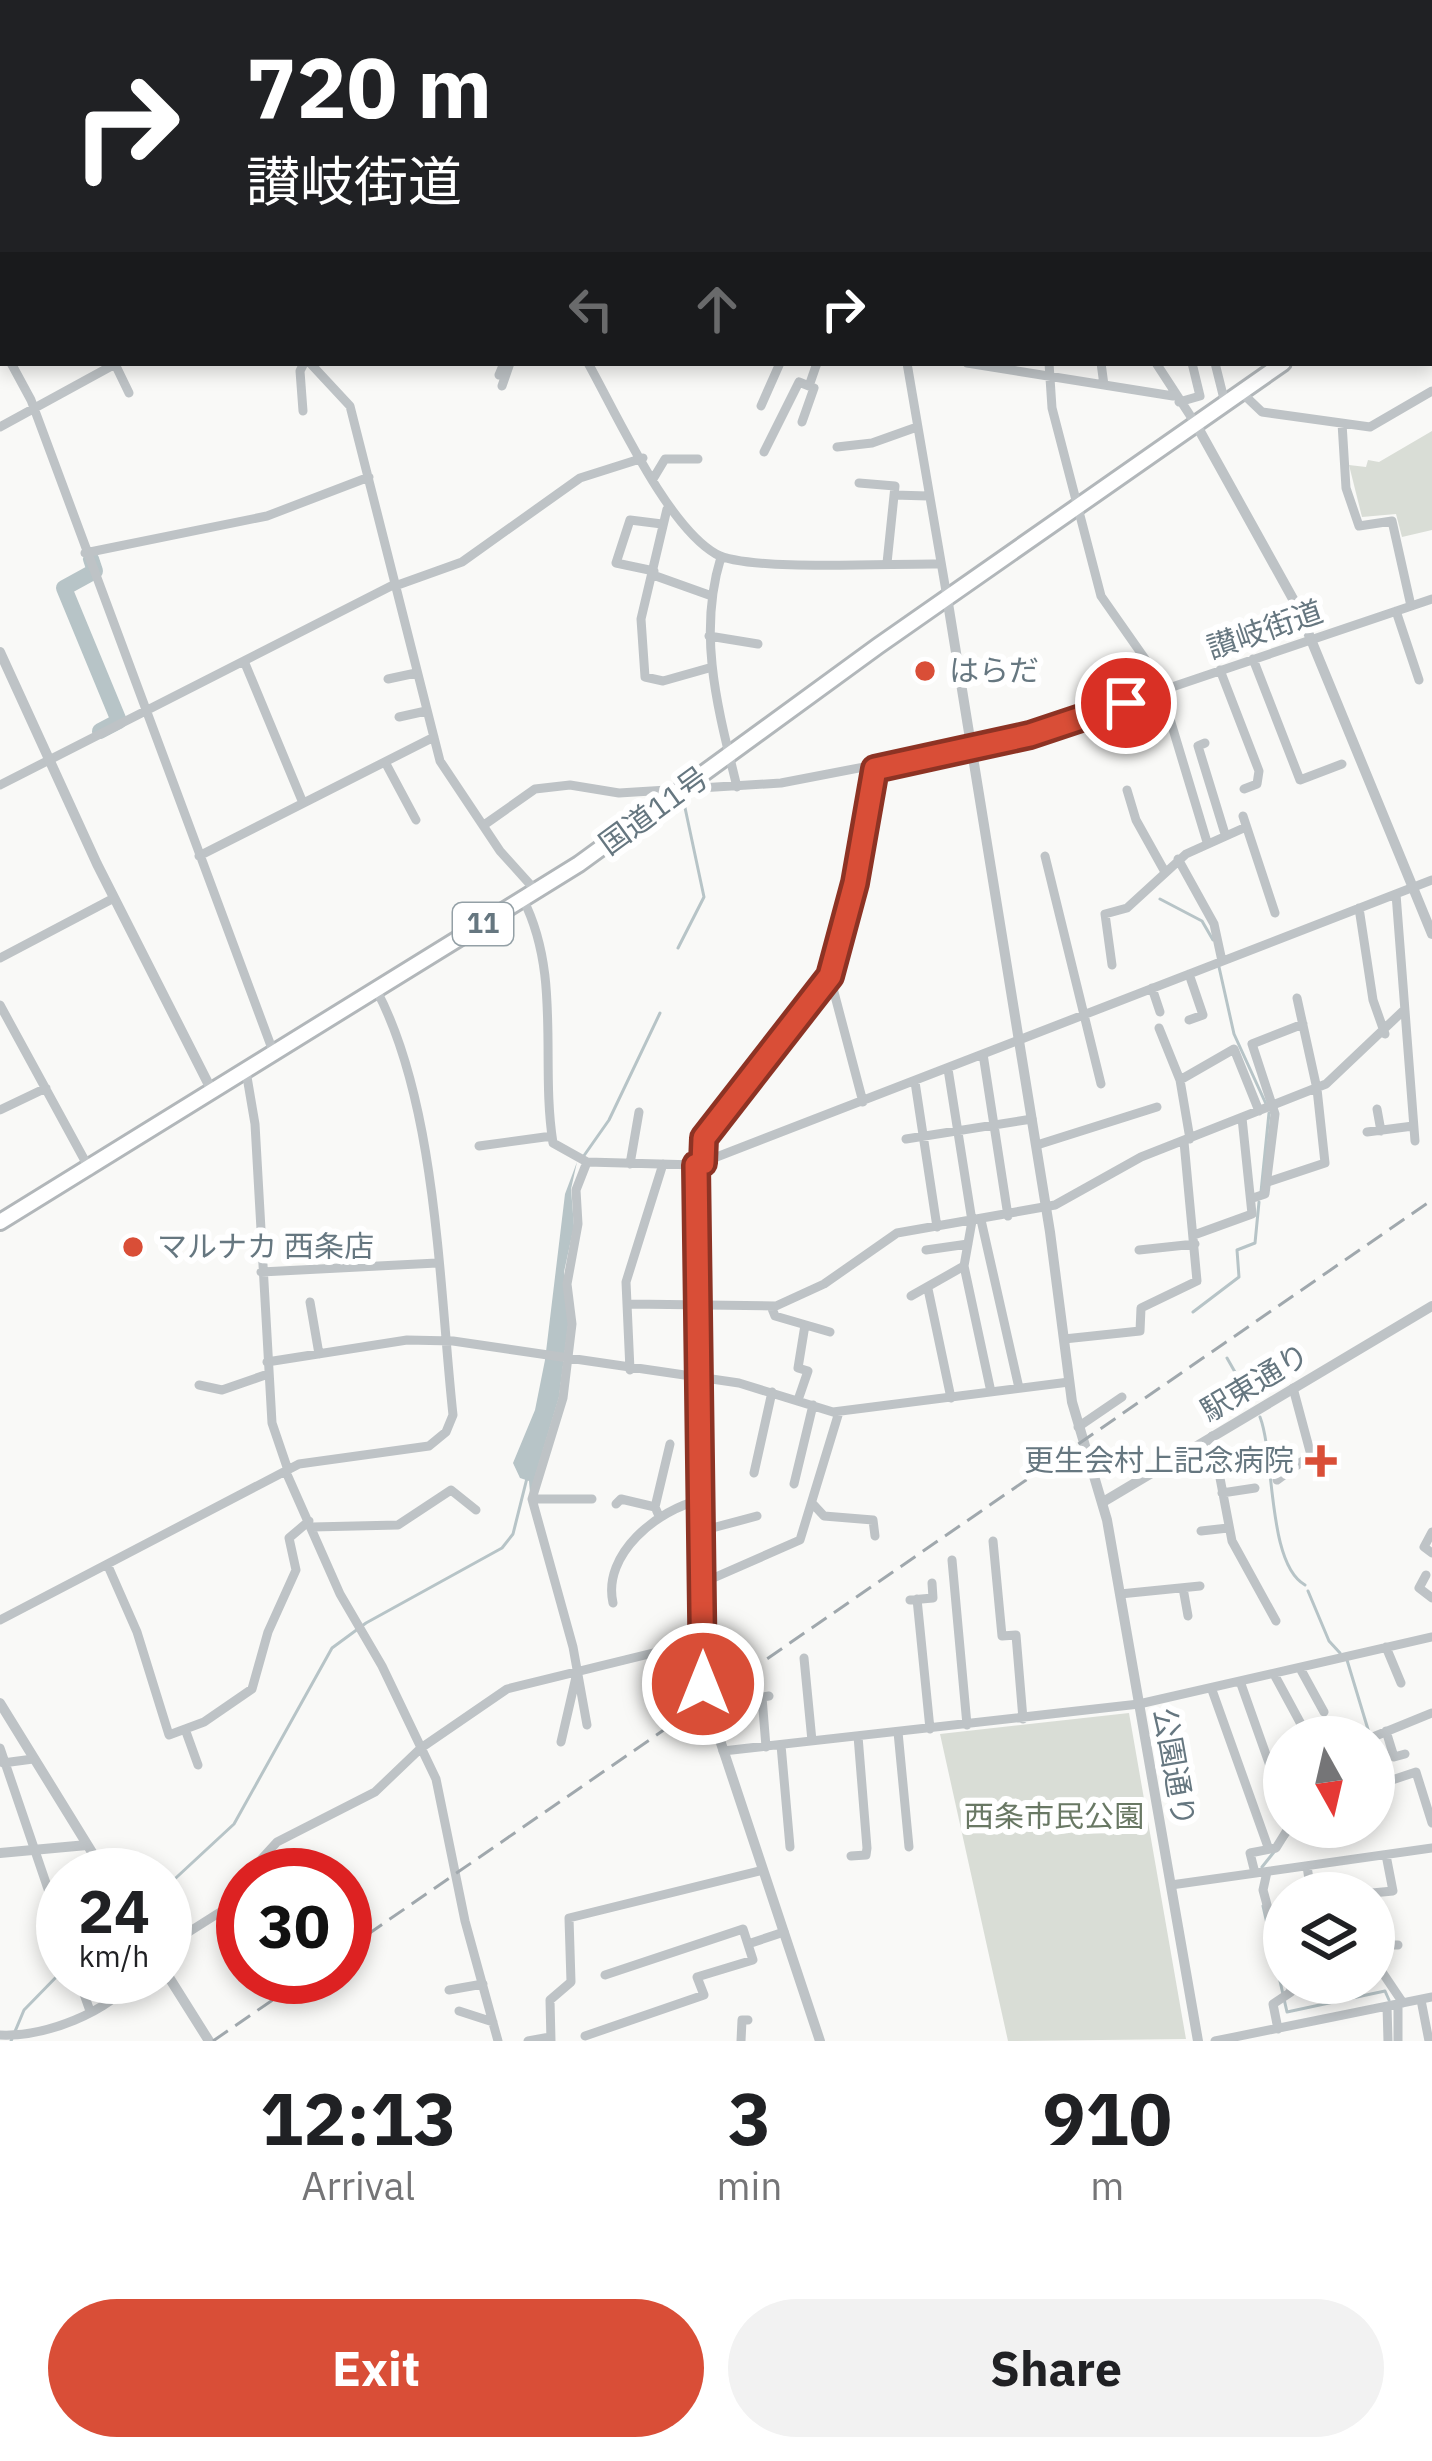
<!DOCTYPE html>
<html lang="en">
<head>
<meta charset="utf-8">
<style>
  :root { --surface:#fff; --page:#f2f2f2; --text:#202124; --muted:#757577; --accent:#d94e37 }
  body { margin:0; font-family:"IBM Plex Sans","Noto Sans JP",sans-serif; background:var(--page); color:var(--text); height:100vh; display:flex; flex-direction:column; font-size:45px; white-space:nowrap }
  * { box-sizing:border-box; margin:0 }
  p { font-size:39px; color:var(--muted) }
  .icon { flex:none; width:66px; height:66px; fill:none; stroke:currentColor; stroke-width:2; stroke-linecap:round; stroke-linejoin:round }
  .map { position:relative; height:2041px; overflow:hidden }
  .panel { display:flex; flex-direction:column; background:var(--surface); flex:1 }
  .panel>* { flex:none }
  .banner { position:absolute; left:0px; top:0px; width:1434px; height:366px; box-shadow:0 6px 18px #0003; background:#202124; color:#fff; overflow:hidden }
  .needle { width:78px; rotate:172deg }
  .controls { position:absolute; left:1263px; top:1716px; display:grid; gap:24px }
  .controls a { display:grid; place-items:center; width:132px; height:132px; border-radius:50%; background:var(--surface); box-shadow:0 6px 18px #0003; font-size:60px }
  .speed { position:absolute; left:36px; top:1848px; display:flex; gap:24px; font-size:60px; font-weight:700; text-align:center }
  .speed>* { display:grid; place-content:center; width:156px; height:156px; border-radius:50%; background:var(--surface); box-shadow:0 6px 18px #0003; line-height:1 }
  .speed small { font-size:30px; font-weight:400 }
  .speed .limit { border:18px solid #d22; background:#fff; color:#111 }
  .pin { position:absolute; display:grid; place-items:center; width:102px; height:102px; color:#fff; margin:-51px; border:6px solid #fff; border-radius:50%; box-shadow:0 3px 12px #0007 }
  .me { position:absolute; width:132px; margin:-66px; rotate:0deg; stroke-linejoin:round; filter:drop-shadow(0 0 9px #0008) }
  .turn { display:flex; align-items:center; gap:42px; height:252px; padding:0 48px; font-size:54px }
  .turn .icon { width:156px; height:156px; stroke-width:2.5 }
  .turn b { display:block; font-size:84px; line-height:102px }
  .lanes { display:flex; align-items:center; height:114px; padding:0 48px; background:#0003; justify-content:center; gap:60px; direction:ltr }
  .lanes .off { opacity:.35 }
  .eta { display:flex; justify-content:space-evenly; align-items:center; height:204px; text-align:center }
  .eta b { font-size:72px; font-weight:700; line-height:84px }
  .primary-button { display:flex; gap:24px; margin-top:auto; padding:24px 48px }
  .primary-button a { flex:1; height:138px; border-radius:72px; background:var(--accent); color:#fff; font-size:48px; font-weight:700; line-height:138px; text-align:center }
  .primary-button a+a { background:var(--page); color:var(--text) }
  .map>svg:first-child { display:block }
</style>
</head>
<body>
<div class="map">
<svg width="1432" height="2041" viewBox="0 0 1432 2041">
  <rect width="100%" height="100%" fill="#f9f9f7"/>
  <!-- green -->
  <path fill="#d9ddd6" d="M 1432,431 L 1432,530 L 1402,537 L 1396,514 L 1362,517 L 1349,465 L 1366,467 L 1368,460 L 1379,462 Z
    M 1129,1713 L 1186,2039 L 1008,2041 L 940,1734 Z"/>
  <!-- water -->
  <path fill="#b7c4c7" d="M 577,1162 L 571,1189 L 574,1226 L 564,1272 L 569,1318 L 559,1397 L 530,1493 L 529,1481 L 520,1478 L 513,1463 L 535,1410 L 545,1360 L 565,1194 Z"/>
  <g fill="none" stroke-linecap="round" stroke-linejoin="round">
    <!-- stream -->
    <path stroke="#b7c4c7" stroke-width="3" d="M 1160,899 L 1202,921 L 1213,940
      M 678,948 L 704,897 L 684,803
      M 1219,967 L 1234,1034 L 1266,1104
      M 583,1157 L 609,1120 L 660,1013
      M 1261,1192 L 1269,1113
      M 1193,1312 L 1239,1277 L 1237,1250 L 1255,1243 L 1259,1202
      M 1227,1358 L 1252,1402
      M 1260,1417 C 1275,1456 1267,1564 1305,1585
      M 1308,1591 L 1329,1641 L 1340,1653
      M 1347,1660 L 1370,1736
      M 1262,1867 L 1294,1827
      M 165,1888 L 234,1824 L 332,1648 L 366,1623 L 502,1548 L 513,1534 L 527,1478
      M 1263,1906 L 1287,2012 L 1385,1991 L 1389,2000
      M 11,2041 L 24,2010 L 63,1970"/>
    <!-- river -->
    <path stroke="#b7c4c7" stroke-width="16" d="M 91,559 L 95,571 L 64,588 L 119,721 L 100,731"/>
    <defs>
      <path id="trunk" d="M 1431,261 L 1432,261
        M 0,1222 L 579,864 L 878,646 L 1283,363"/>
    </defs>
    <!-- trunk casing -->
    <use href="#trunk" stroke="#b2b7ba" stroke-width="20"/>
    <!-- minor -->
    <path stroke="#bec3c6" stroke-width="9" d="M 185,0 L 189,3
      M 717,0 L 719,3
      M 960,0 L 962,3
      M 1069,0 L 1072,3
      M 1349,0 L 1351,3
      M 107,3 L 109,0
      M 535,3 L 538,0
      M 786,3 L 791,0
      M 1020,3 L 1022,0
      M 1124,3 L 1126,0
      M 1209,3 L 1212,0
      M 1294,3 L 1297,0
      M 0,42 L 3,48
      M 1431,74 L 1432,74
      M 0,82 L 3,80
      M 1431,99 L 1432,101
      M 1431,132 L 1432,132
      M 0,339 L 3,346
      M 11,363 L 31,400 L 274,1054
      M 310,363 L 350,406 L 440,761 L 500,851 L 536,891
      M 588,363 C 617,415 667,526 716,554 C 748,572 895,563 939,564
      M 907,363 L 947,597
      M 967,363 L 1173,396
      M 1049,363 L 1052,408 L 1101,596 L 1157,676 L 1207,842
      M 1101,363 L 1104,385
      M 1156,363 L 1197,426
      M 1215,363 L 1225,403
      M 115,364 L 129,393
      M 499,375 L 504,363
      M 502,386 L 510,363
      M 809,386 L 817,363
      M 1241,392 L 1262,412 L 1370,427 L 1432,391
      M 1179,402 L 1200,396 L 1192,363
      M 761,406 L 780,363
      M 303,411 L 300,371 L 304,363
      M 1342,423 L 1346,488 L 1359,526 L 1392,521 L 1411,606
      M 0,427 L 117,363
      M 837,447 L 872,443 L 917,427
      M 764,452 L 799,382 L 814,388 L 802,422
      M 653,479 L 665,459 L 698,459
      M 859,483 L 895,486 L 887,563
      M 894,495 L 928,496
      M 667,509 L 641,619 L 645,677 L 663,681 L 709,668
      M 85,553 L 267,516 L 369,477
      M 721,557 C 697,635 718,709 737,787
      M 654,571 L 616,563 L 630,520 L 662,524
      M 653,575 L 709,595
      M 395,586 L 462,562 L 580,478 L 643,458
      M 1396,611 L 1419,680
      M 709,636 L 758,644
      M 1253,659 L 1300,780 L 1342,764
      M 244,661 L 303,803
      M 1220,670 L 1259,771 L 1257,784 L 1244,789
      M 388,679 L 416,673
      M 399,717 L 426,711
      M 1205,743 L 1198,746 L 1225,834
      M 385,762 L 416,820
      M 0,785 L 395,584
      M 1127,790 L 1136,820 L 1165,872
      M 1243,816 L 1275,913
      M 484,825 L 535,789 L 570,785 L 619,793 L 781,783 L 1030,735 L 1432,599
      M 199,856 L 434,737
      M 1045,856 L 1101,1084
      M 1178,859 L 1214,924 L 1222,961
      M 1396,894 L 1415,1141
      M 523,899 C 562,976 540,1062 553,1143 L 587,1162 L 696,1165 L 1432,880
      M 1359,908 L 1373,1000 L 1385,1034
      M 0,958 L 114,898
      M 1112,965 L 1105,914 L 1127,908 L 1186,854 L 1246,827
      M 830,977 L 863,1102
      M 1152,988 L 1160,1012
      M 0,1005 L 90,1170
      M 1189,1020 L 1203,1015 L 1189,974
      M 1159,1028 L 1180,1080
      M 983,1054 L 1008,1216
      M 948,1069 L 972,1221 L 964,1266 L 991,1392
      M 246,1071 L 255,1124 L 272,1423 L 288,1470
      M 915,1082 L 937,1227
      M 1377,1109 L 1381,1131
      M 0,1110 L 46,1088
      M 1367,1132 L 1413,1126
      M 906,1139 L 1032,1119
      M 1190,1139 L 1180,1080 L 1234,1049 L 1259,1111
      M 1037,1145 L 1157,1107
      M 479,1146 L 552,1136
      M 703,1163 L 704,1138 L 830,977 L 855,883 L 876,769
      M 630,1164 L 639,1112
      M 696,1165 L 702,1369 L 701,1655 L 707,1701
      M 1268,1182 L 1325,1163 L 1317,1089 L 1297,998
      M 1253,1198 L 1265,1194 L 1275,1114 L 1252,1044 L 1303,1024
      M 981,1220 L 1019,1388
      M 1194,1235 L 1252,1214 L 1242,1118
      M 926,1250 L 968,1244
      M 1139,1250 L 1195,1244
      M 261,1272 L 437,1263
      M 928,1289 L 951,1398
      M 911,1296 L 964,1266
      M 310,1302 L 319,1354
      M 630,1304 L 776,1306 L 824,1284 L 897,1233 L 1055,1205 L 1141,1157 L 1326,1084 L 1403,1011
      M 771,1306 L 775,1316 L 830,1332
      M 1064,1339 L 1140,1331 L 1141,1308 L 1197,1281 L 1184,1142
      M 267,1362 L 407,1340 L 453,1341 L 739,1383 L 833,1412 L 1069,1382
      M 630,1370 L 626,1282 L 663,1164
      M 199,1385 L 222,1390 L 268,1374
      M 798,1400 L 808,1371 L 798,1368 L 805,1325
      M 1078,1427 L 1122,1397
      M 1212,1436 L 1232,1541 L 1276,1621
      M 286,1472 L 340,1594 L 382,1666 L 436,1779 L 465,1921 L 498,2041
      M 754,1473 L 772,1392
      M 1277,1480 L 1311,1455 L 1293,1388
      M 794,1484 L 813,1405
      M 1222,1493 L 1255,1488
      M 532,1499 L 592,1499
      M 812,1503 L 824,1516 L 873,1520 L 875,1536
      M 616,1504 L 621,1499 L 655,1507
      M 659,1516 L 655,1507 L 670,1444
      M 312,1527 L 398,1525 L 451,1490 L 476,1510
      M 701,1531 L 757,1516
      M 1201,1531 L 1228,1528
      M 1432,1532 L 1424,1547 L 1432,1553
      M 993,1541 L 1002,1636 L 1016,1635 L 1023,1719
      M 952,1560 L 967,1725
      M 108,1566 L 137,1632 L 169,1735 L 204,1722 L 252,1689 L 268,1632 L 296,1570 L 289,1538 L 309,1521
      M 1426,1575 L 1419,1588 L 1432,1598
      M 702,1583 L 800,1540 L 839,1412
      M 1183,1588 L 1188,1616
      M 1120,1594 L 1200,1586
      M 917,1599 L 930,1729
      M 910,1600 L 933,1598 L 932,1583
      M 613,1603 C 602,1554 658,1509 701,1500
      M 0,1620 L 299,1464 L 429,1446 L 446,1432 L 453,1415 C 439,1285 437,1106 377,991
      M 1386,1647 L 1401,1683
      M 804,1658 L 812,1741
      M 1301,1670 L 1324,1712
      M 1275,1676 L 1308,1737
      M 1241,1684 L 1274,1777
      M 1212,1690 L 1268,1847
      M 587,1725 L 573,1647 L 532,1499 L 563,1398 L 572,1324 L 567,1284 L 578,1224 L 576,1190 L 587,1162
      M 185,1729 L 198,1765
      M 1386,1731 L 1394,1757 L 1405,1754
      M 898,1732 L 909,1847
      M 1373,1737 L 1432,1713
      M 561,1742 L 576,1677
      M 781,1745 L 790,1847
      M 766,1747 L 762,1697 L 769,1696
      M 0,1748 L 63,1933
      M 723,1751 L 1139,1704 L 1432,1637
      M 3,1763 L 33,1759
      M 1389,1781 L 1416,1772 L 1432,1823
      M 851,1856 L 866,1855 L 867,1848 L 858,1736
      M 1307,1866 L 1311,1893
      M 1267,1872 L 1263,1890 L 1284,1968
      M 1255,1873 L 1250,1853 L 1276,1848 L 1289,1827
      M 247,1875 L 277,1842 L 375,1792 L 421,1748 L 507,1689 L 702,1641
      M 1171,1885 L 1432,1848
      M 1372,1893 L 1393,1891 L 1386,1855
      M 748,1944 L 784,1932
      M 1374,1945 L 1398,1945
      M 165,1947 L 225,1909 L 243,1881
      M 1374,1960 L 1403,2003
      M 78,1977 L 90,2011
      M 449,1990 L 483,1984
      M 1421,2000 L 1429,2041
      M 1398,2004 L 1398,2041
      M 1387,2006 L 1388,2041
      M 459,2011 L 493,2022
      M 1278,2029 L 1273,2004 L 1291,1992 L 1290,1983
      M 0,2035 C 45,2037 108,2013 135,1977
      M 585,2036 L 704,1995 L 697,1977 L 753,1960 L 743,1929 L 605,1975
      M 528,2041 L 550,2037
      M 551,2041 L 550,2000 L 571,1982 L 569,1918 L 763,1870
      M 741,2041 L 742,2020 L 748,2020
      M 1215,2041 L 1432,1997"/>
    <!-- tertiary -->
    <path stroke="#bec3c6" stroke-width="10" d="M 1197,426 L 1298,608 L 1432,934
      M 947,597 L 1050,1232 L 1072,1402 L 1107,1520 L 1198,2041
      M 0,652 L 97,864 L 212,1091
      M 1103,1502 L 1432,1306
      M 707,1701 L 820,2041
      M 0,1703 L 106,1875
      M 0,1853 L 87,1845
      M 165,1971 L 209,2041"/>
    <!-- trunk -->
    <use href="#trunk" stroke="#fff" stroke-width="14"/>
    <!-- rail -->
    <path stroke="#a0a8ad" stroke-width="3" stroke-dasharray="18 9" stroke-linecap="butt" d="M 345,1950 L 1432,1200
      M 213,2041 L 306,1977"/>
  </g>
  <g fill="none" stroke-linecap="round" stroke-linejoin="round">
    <defs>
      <path id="route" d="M 703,1684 L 696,1165 L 703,1163 L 704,1138 L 830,976 L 855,883 L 875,769 L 1030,735 L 1126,703"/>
    </defs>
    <!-- route casing -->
    <use href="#route" stroke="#8d3324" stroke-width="30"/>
    <!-- route -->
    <use href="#route" stroke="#d94e37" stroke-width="21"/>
  </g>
  <!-- markers -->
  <g fill="#d94e37" stroke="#fff" stroke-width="4.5">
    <circle cx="925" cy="671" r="12"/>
    <circle cx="133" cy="1247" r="12"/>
    <path d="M1315 1443h12v12h12v12h-12v12h-12v-12h-12v-12h12z"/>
  </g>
  <g text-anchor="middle" stroke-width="12" stroke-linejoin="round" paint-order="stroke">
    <!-- shield labels -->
    <rect fill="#fff" stroke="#94a0a6" stroke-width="3" x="453" y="903" width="60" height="42" rx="9"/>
    <g font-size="27" font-weight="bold" fill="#667780">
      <text x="483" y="933">11</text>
    </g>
    <!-- street labels -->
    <g font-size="30" fill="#667780" stroke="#fff">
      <text transform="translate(1265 630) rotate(-19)" y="10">讃岐街道</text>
      <text transform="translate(654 811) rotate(-36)" y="10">国道11号</text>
      <text transform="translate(1255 1383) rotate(-31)" y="10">駅東通り</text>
      <text transform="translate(1174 1767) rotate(80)" y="10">公園通り</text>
    </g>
    <!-- poi labels -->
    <g font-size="30" fill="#667780" stroke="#fff" text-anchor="start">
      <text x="949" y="681">はらだ</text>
      <text x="157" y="1257">マルナカ 西条店</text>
      <text x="1294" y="1471" text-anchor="end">更生会村上記念病院</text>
    </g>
    <!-- park labels -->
    <g font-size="30" fill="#697864" stroke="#fff">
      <text x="1054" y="1827">西条市民公園</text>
    </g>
  </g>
</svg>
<div class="controls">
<a><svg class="needle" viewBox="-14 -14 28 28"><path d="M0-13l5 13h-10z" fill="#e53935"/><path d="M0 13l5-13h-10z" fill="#757577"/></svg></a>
<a><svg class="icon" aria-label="layers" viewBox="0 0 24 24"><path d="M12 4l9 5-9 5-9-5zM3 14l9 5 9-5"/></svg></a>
</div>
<div class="speed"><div>24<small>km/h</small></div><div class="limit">30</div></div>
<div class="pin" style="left:1126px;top:703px;background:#d93025"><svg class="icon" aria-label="arrive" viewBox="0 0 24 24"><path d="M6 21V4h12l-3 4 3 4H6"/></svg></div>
<svg class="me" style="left:703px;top:1684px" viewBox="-20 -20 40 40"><circle r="17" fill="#d94e37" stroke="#fff" stroke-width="3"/><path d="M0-11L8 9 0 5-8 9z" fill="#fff"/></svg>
<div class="banner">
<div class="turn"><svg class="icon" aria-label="right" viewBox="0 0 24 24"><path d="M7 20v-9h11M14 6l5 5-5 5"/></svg><div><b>720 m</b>讃岐街道</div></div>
<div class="lanes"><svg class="icon off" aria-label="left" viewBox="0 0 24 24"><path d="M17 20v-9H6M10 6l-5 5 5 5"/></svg><svg class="icon off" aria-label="ahead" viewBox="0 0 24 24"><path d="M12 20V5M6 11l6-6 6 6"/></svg><svg class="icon" aria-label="right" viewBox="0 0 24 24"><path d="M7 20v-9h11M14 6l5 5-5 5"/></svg></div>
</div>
</div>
<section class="panel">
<div class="eta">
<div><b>12:13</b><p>Arrival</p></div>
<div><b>3</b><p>min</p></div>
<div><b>910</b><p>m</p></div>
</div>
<div class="primary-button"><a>Exit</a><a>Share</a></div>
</section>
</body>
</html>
